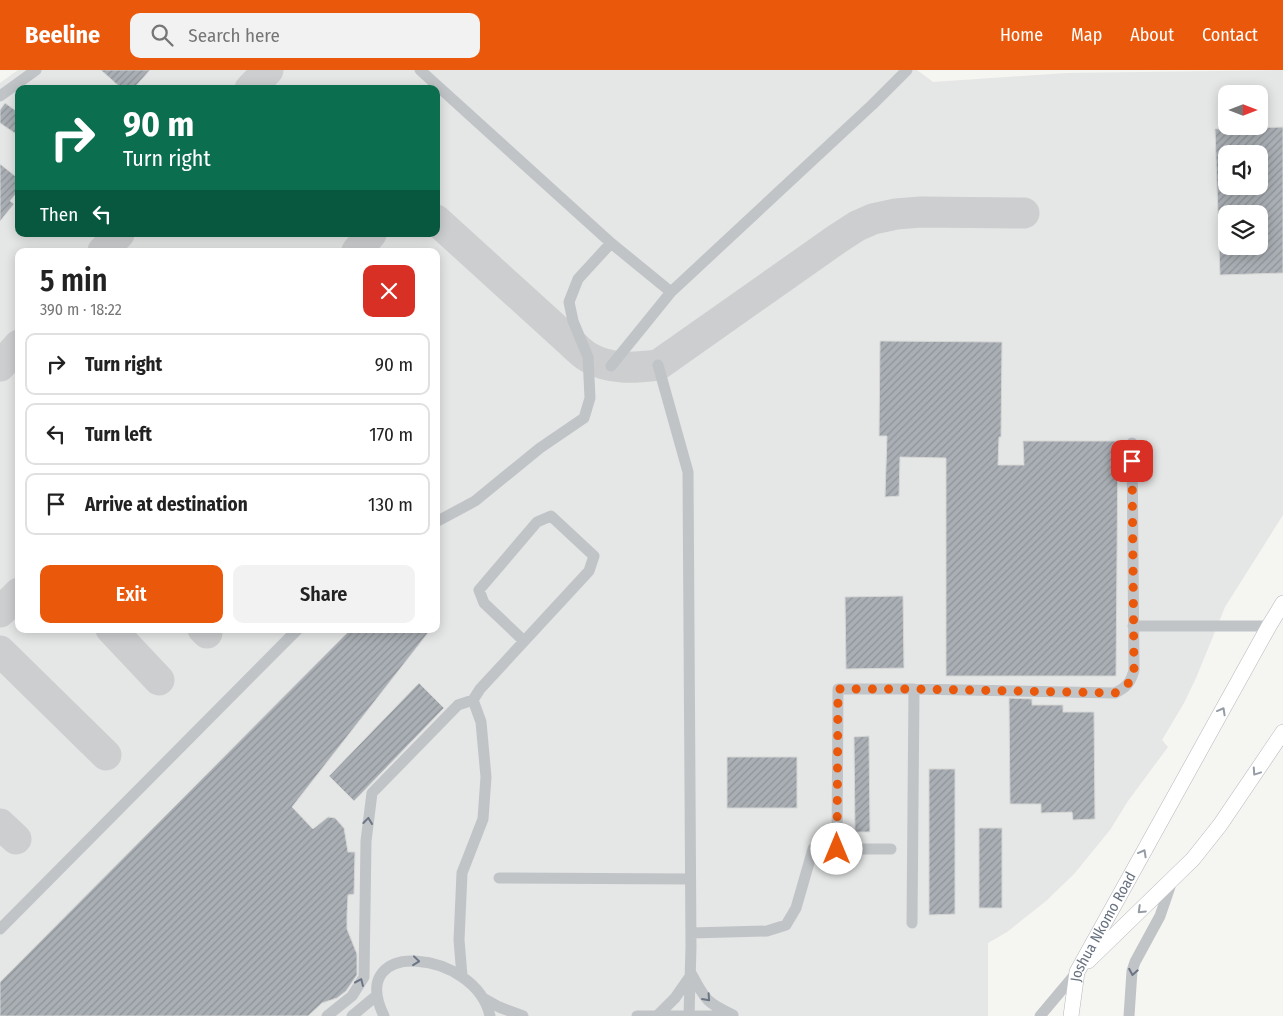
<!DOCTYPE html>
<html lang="en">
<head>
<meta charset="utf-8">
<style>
  :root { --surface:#fff; --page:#f2f2f2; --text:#222; --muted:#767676; --line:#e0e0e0; --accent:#ea580c }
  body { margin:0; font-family:"Fira Sans Condensed",sans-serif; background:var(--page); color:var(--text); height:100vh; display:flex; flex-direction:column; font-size:19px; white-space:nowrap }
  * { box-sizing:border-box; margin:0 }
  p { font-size:16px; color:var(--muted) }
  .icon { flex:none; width:28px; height:28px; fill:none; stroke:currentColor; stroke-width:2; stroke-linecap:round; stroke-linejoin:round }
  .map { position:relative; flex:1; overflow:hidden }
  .panel { position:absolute; left:15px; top:178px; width:425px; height:385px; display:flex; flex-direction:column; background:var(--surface); border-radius:10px; box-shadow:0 2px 12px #0003 }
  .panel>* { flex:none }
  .guide { position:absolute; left:15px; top:15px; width:425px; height:152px; border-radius:10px; box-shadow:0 2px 12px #0003; background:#0b6e4f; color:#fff; overflow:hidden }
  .needle { width:32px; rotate:90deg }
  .tools { position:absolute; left:1218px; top:15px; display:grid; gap:10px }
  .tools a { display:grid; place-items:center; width:50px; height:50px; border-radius:10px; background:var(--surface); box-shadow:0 2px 12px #0003; font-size:25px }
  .pin { position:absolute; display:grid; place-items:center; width:42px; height:42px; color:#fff; margin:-21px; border-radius:10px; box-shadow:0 2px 8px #0006 }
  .me { position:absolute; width:55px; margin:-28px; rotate:0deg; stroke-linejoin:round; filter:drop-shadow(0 0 4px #0008) }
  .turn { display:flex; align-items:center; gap:18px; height:105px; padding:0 25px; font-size:22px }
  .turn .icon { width:65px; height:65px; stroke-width:2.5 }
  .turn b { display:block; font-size:35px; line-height:42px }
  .then { display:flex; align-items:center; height:48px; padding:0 25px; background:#0003; gap:10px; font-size:19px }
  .round { display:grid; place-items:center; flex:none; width:52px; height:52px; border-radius:10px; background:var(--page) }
  .summary { display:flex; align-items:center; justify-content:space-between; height:85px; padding:0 25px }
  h1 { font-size:30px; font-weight:600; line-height:38px }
  .primary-button { display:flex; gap:10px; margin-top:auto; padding:10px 25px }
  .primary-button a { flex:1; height:58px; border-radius:10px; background:var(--accent); color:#fff; font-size:20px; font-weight:600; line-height:58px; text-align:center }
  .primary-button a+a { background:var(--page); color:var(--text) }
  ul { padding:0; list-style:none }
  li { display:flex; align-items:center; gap:15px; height:62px; margin:0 10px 8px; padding:0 15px; border:2px solid var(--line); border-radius:10px }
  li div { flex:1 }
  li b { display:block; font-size:19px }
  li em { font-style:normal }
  header { display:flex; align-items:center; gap:30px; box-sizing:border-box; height:70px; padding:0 25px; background:var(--accent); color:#fff }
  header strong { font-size:24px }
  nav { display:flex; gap:28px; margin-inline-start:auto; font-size:18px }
  .search { width:350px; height:45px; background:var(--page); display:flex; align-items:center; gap:12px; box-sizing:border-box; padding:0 18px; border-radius:10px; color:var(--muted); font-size:19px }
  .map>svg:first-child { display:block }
</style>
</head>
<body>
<header>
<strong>Beeline</strong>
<div class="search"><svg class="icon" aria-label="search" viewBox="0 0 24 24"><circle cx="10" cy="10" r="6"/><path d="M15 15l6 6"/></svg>Search here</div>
<nav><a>Home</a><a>Map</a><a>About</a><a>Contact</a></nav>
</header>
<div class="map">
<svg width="1283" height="946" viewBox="0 0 1283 946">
  <defs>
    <pattern id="building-hatch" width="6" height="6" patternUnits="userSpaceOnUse" patternTransform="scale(1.25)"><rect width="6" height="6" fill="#aaafb5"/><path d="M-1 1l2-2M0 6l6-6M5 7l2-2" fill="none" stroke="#8e9398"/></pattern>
  </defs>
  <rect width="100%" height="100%" fill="#f5f5f2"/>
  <!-- built -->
  <path fill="#e5e6e6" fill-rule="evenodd" d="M 18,0 L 917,0 L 933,12 L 1067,3 L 1283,0 L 1283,445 L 1225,537 L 1196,608 L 1184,633 L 1162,670 L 1168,677 L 1128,731 L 1110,760 L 1074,804 L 1046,831 L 1007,862 L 988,873 L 988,946 L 0,946 L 0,13 ZM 19,19 L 436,19 L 436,164 L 19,164 ZM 1226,24 L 1259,24 L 1259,56 L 1226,56 ZM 1226,84 L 1259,84 L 1259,116 L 1226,116 ZM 1226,144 L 1259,144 L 1259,176 L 1226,176 ZM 19,181 L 436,181 L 436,559 L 19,559 Z"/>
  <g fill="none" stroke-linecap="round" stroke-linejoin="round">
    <!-- taxiway -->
    <path stroke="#cccecf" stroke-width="31" d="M 250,19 L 268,0
      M 436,150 L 567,269 C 574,275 581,283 588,287 C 610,300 634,298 658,295 L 837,169 L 857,156 L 873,149 L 896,144 L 921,142 L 1024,143
      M 103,181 L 119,164
      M 357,181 L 371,164
      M 0,296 L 19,275
      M 0,542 L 19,523
      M 111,559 L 159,610
      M 203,559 L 207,563
      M 0,581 L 106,685
      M 0,754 L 16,769"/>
  </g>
  <!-- building -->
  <path fill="url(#building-hatch)" stroke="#d6d7d5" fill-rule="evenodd" d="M 101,0 L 150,0 L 133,19 L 122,19 Z
    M 5,33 L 19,43 L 19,66 L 0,53 L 0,40 Z
    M 1283,57 L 1283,203 L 1220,205 L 1219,176 L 1259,176 L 1259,144 L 1218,144 L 1215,59 ZM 1226,84 L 1259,84 L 1259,116 L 1226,116 Z
    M 0,94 L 19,109 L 19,120 L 10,131 L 14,134 L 0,151 Z
    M 880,271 L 1002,272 L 1001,367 L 999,367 L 998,395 L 1024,395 L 1023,371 L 1118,371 L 1116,606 L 946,606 L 946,388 L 900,387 L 899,426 L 885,427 L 887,366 L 879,366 Z
    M 903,526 L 904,598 L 846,599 L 845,527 Z
    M 351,559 L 431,559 L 292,737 L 313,759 L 328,747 L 335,748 L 344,758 L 348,782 L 355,782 L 354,824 L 348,825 L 347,845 L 347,859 L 357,884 L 357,905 L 346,921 L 337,928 L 322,933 L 308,946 L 0,946 L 0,912 Z
    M 419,613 L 444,638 L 354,731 L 329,706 Z
    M 1009,628 L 1032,629 L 1032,635 L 1063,635 L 1063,642 L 1094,642 L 1095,749 L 1073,750 L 1072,742 L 1041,743 L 1041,734 L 1010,734 Z
    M 869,666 L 870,762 L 855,762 L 854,667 Z
    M 727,687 L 797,687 L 797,738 L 727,738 Z
    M 929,699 L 955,699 L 955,844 L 929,845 Z
    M 979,758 L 1002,758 L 1002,838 L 979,838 Z"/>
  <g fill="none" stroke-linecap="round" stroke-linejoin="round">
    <defs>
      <g id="major">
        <path d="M 1088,891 L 1193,789 L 1220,755 L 1283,662"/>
        <path id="s1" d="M 1071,946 L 1077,902 L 1269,556 L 1283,533"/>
      </g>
    </defs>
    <!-- major casing -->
    <use href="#major" stroke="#b5b7bb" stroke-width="16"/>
    <!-- minor -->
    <path stroke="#c1c4c7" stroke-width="11" d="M 420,0 L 611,173 L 671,222
      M 0,26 L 36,0
      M 658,295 L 688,402 L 691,877 L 689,946
      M 611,296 L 671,222 L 872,35 L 907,0
      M 436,452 L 475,431 L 540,378 L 584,348 L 590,328 L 588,287 L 573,251 L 569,232 L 578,209 L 611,173
      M 1133,556 L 1269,556
      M 837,779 L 838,619 L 914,619 L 1115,623 C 1127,617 1131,612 1134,600 L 1132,373
      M 499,808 L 690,809
      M 912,853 L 914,619
      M 0,859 L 298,559
      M 691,863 L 767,861 L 786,855 L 796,838 L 813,779 L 891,779
      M 691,903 C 705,929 705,932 733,945
      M 462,906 L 459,870 L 462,803 L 483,749 L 486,707 L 481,652 L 473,630 L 480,619 L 589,501 L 594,486 L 551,446 L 537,452 L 479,520 L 484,533 L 524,571
      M 483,928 L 499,937 L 523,946
      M 658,945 L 675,928 L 689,908
      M 327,946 L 352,926 L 364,907 L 366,771 L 372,723 L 458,635 L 473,630
      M 352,946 L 376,926
      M 384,946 C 345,866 476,880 490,946
      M 637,946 L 685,946
      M 696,946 L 729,945
      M 1040,946 L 1077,902
      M 1129,946 L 1132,901 L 1135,892 L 1160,846 L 1172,811"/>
    <!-- major -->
    <use href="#major" stroke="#fff" stroke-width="15"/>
  </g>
  <!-- one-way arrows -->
  <defs><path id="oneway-chevron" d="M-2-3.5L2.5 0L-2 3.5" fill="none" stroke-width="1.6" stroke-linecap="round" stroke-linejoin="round" transform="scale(1.25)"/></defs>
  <g stroke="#959ca6">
    <use href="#oneway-chevron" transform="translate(1222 641) rotate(-61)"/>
    <use href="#oneway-chevron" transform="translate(1256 702) rotate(124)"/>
    <use href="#oneway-chevron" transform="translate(1143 783) rotate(-61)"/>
    <use href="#oneway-chevron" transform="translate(1141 840) rotate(136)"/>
  </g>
  <g stroke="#6c7584">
    <use href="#oneway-chevron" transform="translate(368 751) rotate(-83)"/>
    <use href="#oneway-chevron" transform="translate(416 891) rotate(6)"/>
    <use href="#oneway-chevron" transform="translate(1133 902) rotate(100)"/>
    <use href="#oneway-chevron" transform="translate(360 912) rotate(-66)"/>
    <use href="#oneway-chevron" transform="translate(707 928) rotate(48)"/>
  </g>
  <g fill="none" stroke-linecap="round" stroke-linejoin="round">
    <!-- route -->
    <path stroke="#ea580c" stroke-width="9" stroke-dasharray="0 16.2" d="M 837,779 L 838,619 L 914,619 L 1115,623 C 1127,617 1131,612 1134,600 L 1132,391"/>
  </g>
  <g text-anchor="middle" stroke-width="5" stroke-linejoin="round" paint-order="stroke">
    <!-- street labels -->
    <g font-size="15" fill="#677180" stroke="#fff">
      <text dy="5" stroke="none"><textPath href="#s1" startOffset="96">Joshua Nkomo Road</textPath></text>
    </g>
  </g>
</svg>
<div class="tools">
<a><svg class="needle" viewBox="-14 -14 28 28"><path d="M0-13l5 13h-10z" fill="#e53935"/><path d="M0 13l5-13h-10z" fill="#767676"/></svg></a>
<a><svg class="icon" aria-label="sound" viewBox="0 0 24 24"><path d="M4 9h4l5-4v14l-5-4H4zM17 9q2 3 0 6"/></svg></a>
<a><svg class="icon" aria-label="layers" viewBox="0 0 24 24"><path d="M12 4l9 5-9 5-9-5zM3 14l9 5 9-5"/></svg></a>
</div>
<div class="pin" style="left:1132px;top:391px;background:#d93025"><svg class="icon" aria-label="arrive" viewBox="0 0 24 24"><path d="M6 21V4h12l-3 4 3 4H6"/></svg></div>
<svg class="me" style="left:837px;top:779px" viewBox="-20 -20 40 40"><circle r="19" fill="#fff"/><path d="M0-13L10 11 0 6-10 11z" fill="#ea580c"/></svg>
<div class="guide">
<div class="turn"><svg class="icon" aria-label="right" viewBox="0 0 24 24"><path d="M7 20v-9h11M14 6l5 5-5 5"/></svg><div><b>90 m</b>Turn right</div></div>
<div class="then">Then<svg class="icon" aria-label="left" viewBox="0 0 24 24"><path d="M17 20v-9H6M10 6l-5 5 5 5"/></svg></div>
</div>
<section class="panel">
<div class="summary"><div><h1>5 min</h1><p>390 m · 18:22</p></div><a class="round" style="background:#d93025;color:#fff"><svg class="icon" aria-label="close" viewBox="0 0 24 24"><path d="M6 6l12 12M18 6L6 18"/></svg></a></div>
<ul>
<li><svg class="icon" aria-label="right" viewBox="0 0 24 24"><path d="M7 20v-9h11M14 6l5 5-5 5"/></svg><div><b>Turn right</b></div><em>90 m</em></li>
<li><svg class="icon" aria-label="left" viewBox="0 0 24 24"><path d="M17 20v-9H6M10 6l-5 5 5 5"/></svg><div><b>Turn left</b></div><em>170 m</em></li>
<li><svg class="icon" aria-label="arrive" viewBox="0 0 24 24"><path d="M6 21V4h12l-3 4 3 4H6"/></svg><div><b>Arrive at destination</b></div><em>130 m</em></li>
</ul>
<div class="primary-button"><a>Exit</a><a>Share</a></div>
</section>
</div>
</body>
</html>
